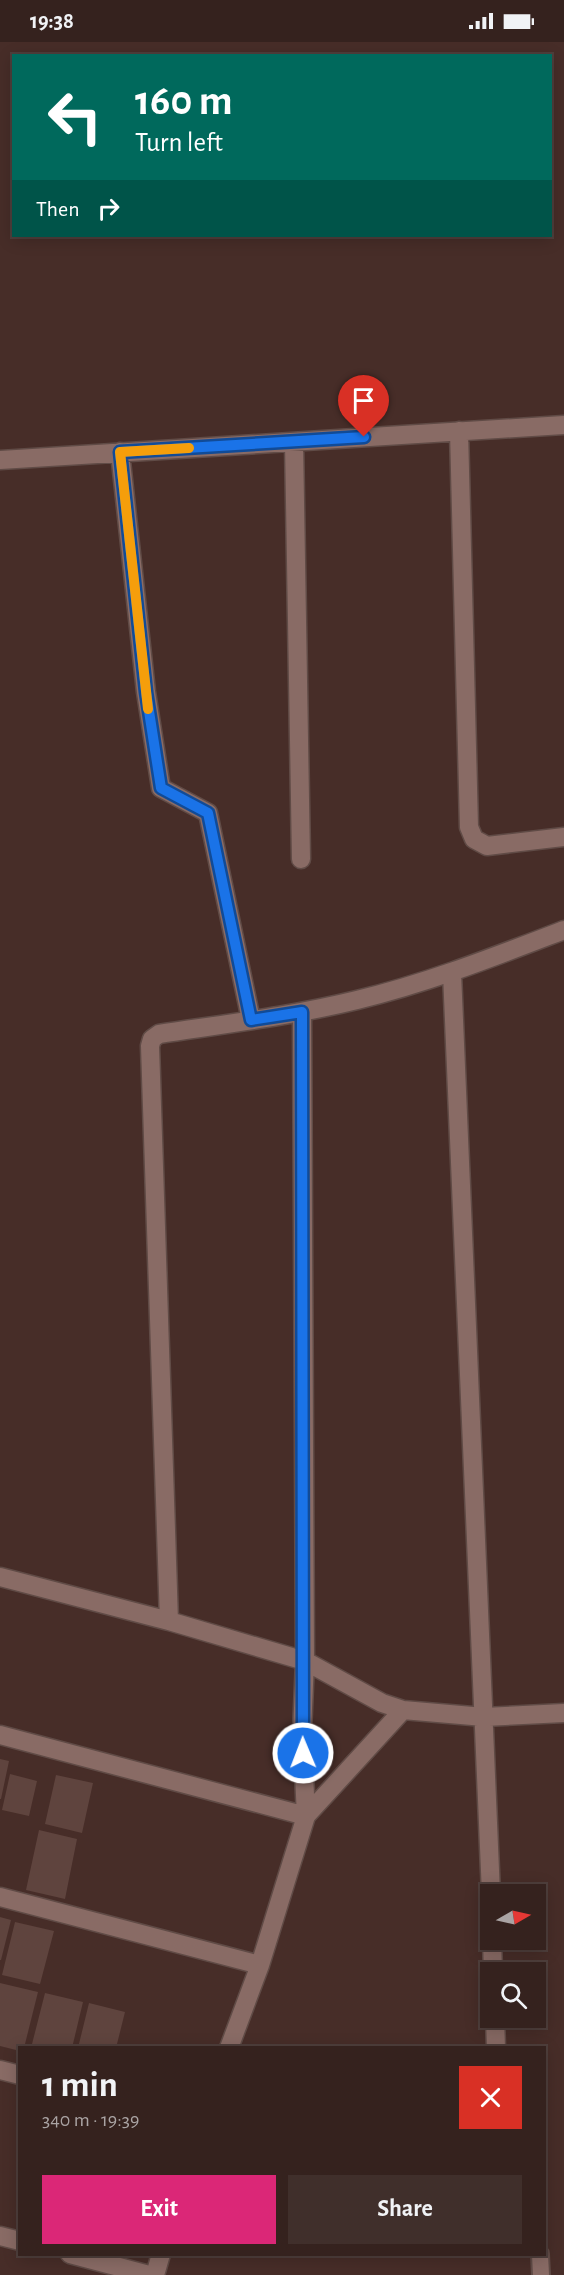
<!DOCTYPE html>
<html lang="en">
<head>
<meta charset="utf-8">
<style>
  :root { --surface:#35221e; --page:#402f2b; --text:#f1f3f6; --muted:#aaa4a4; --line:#4f3f3c; --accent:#db2777 }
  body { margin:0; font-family:"Alegreya Sans",sans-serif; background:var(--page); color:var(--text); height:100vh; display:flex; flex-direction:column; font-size:22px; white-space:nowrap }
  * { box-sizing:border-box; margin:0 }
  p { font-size:20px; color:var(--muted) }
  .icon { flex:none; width:33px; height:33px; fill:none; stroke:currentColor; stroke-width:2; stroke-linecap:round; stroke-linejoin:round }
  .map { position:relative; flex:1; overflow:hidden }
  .side { position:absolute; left:18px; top:2004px; width:528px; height:210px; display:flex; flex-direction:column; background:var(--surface); border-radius:0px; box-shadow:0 3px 15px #0003,0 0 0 2px var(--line) }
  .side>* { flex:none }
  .hud { position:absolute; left:12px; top:12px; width:540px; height:183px; border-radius:0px; box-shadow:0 3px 15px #0003,0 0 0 2px var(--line); background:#00695c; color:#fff; overflow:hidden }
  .needle { width:39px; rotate:81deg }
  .tools { position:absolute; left:480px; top:1842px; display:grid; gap:12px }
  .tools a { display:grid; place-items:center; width:66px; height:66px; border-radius:0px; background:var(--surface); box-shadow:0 3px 15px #0003,0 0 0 2px var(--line); font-size:30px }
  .pin { position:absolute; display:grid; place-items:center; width:51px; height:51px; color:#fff; margin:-62px -26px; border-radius:50% 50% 50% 0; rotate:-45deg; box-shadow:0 0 6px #0007 }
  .pin .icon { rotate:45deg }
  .me { position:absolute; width:66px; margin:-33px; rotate:359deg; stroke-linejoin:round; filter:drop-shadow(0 0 4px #0008) }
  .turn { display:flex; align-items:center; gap:21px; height:126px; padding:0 24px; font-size:27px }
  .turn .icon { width:78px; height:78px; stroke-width:2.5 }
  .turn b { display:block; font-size:42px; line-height:51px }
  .then { display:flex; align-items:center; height:57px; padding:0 24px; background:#0003; gap:12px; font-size:22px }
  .round { display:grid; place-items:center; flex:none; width:63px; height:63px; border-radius:0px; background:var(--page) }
  .head { display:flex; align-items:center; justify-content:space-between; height:102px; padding:0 24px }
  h1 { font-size:36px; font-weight:600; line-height:45px }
  .button { display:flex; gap:12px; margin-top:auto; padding:12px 24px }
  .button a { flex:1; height:69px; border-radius:0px; background:var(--accent); color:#fff; font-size:24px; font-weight:600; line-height:69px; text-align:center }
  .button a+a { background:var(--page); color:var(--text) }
  .status { display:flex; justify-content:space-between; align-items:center; height:42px; padding:0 30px; background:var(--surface); direction:ltr }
  .status svg { height:16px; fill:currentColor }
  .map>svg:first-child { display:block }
</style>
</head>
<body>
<div class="status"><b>19:38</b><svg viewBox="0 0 49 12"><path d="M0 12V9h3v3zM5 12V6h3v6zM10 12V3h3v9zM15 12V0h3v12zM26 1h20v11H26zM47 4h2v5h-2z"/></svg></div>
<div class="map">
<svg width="564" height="2233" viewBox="0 0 564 2233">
  <rect width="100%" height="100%" fill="#472d28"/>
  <!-- building -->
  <path fill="#5f443e" d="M 0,1717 L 9,1719 L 1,1757 L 0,1757 Z
    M 10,1732 L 37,1739 L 29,1774 L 2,1768 Z
    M 56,1733 L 93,1741 L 82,1791 L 45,1782 Z
    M 39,1788 L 77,1797 L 65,1857 L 26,1848 Z
    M 0,1875 L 11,1878 L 1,1918 L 0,1918 Z
    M 15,1880 L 54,1889 L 40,1942 L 2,1933 Z
    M 0,1941 L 38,1950 L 24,2006 L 20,2006 L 20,2009 L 0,2004 Z
    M 45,1951 L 83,1960 L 72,2006 L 31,2006 Z
    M 89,1961 L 125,1970 L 116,2006 L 78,2006 Z"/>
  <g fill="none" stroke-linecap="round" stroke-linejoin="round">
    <defs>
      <path id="service" d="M 540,2212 L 541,2233"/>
      <path id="minor" d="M 459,389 L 469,785 L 474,797 L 487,804 L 564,795
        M 294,400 L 301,817
        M 120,410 L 146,650 L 161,746 L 208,771 L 251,978
        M 0,418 L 564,383
        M 452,931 L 491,1852
        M 0,1535 L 169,1579 L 305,1619 L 382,1661 L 403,1668 L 484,1675 L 564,1671
        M 169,1579 L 150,1004 L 152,997 L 159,992 C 225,982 292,974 357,958 C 428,941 496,914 564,888
        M 0,1693 L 306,1774 L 403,1668
        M 0,1855 L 260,1923
        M 492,1898 L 493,1930
        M 495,1976 L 496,2006
        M 229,2006 L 260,1923 L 306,1774 L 302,1690 L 305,1619 L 302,970
        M 0,2028 L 20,2033
        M 0,2194 L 20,2199
        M 70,2212 L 149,2233
        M 155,2233 L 161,2212"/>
    </defs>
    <!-- service casing -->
    <use href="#service" stroke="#604b46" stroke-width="20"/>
    <!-- minor casing -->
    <use href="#minor" stroke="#604b46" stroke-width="21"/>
    <!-- service -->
    <use href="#service" stroke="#896b65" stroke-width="16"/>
    <!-- minor -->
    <use href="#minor" stroke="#896b65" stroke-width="18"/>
  </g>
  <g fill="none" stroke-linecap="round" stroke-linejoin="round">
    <defs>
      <path id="route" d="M 303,1711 L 302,970 L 251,978 L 208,771 L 161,746 L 146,650 L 120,410 L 364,395"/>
    </defs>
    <!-- route casing -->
    <use href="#route" stroke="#114b97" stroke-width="15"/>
    <!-- route -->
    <use href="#route" stroke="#1a73e8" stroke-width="10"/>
    <!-- slow -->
    <path stroke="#f59e0b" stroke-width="10" d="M 148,667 L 120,410 L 189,406"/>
  </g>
</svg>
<div class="tools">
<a><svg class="needle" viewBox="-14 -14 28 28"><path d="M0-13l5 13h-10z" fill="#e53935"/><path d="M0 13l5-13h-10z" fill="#aaa4a4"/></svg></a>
<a><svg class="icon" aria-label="search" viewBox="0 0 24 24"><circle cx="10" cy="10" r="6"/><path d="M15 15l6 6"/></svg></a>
</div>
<div class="pin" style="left:364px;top:395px;background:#d93025"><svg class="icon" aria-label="arrive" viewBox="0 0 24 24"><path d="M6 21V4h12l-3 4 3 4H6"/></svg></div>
<svg class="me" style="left:303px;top:1711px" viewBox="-20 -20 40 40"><circle r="17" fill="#1a73e8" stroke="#fff" stroke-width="3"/><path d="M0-11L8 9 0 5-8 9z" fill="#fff"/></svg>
<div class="hud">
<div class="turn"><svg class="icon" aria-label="left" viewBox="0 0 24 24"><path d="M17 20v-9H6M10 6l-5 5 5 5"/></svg><div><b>160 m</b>Turn left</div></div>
<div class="then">Then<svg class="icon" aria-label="right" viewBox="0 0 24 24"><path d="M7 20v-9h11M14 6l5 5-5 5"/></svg></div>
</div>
<section class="side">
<div class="head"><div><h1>1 min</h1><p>340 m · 19:39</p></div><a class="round" style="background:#d93025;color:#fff"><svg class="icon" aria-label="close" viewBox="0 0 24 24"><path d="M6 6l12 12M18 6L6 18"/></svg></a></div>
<div class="button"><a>Exit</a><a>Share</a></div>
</section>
</div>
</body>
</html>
